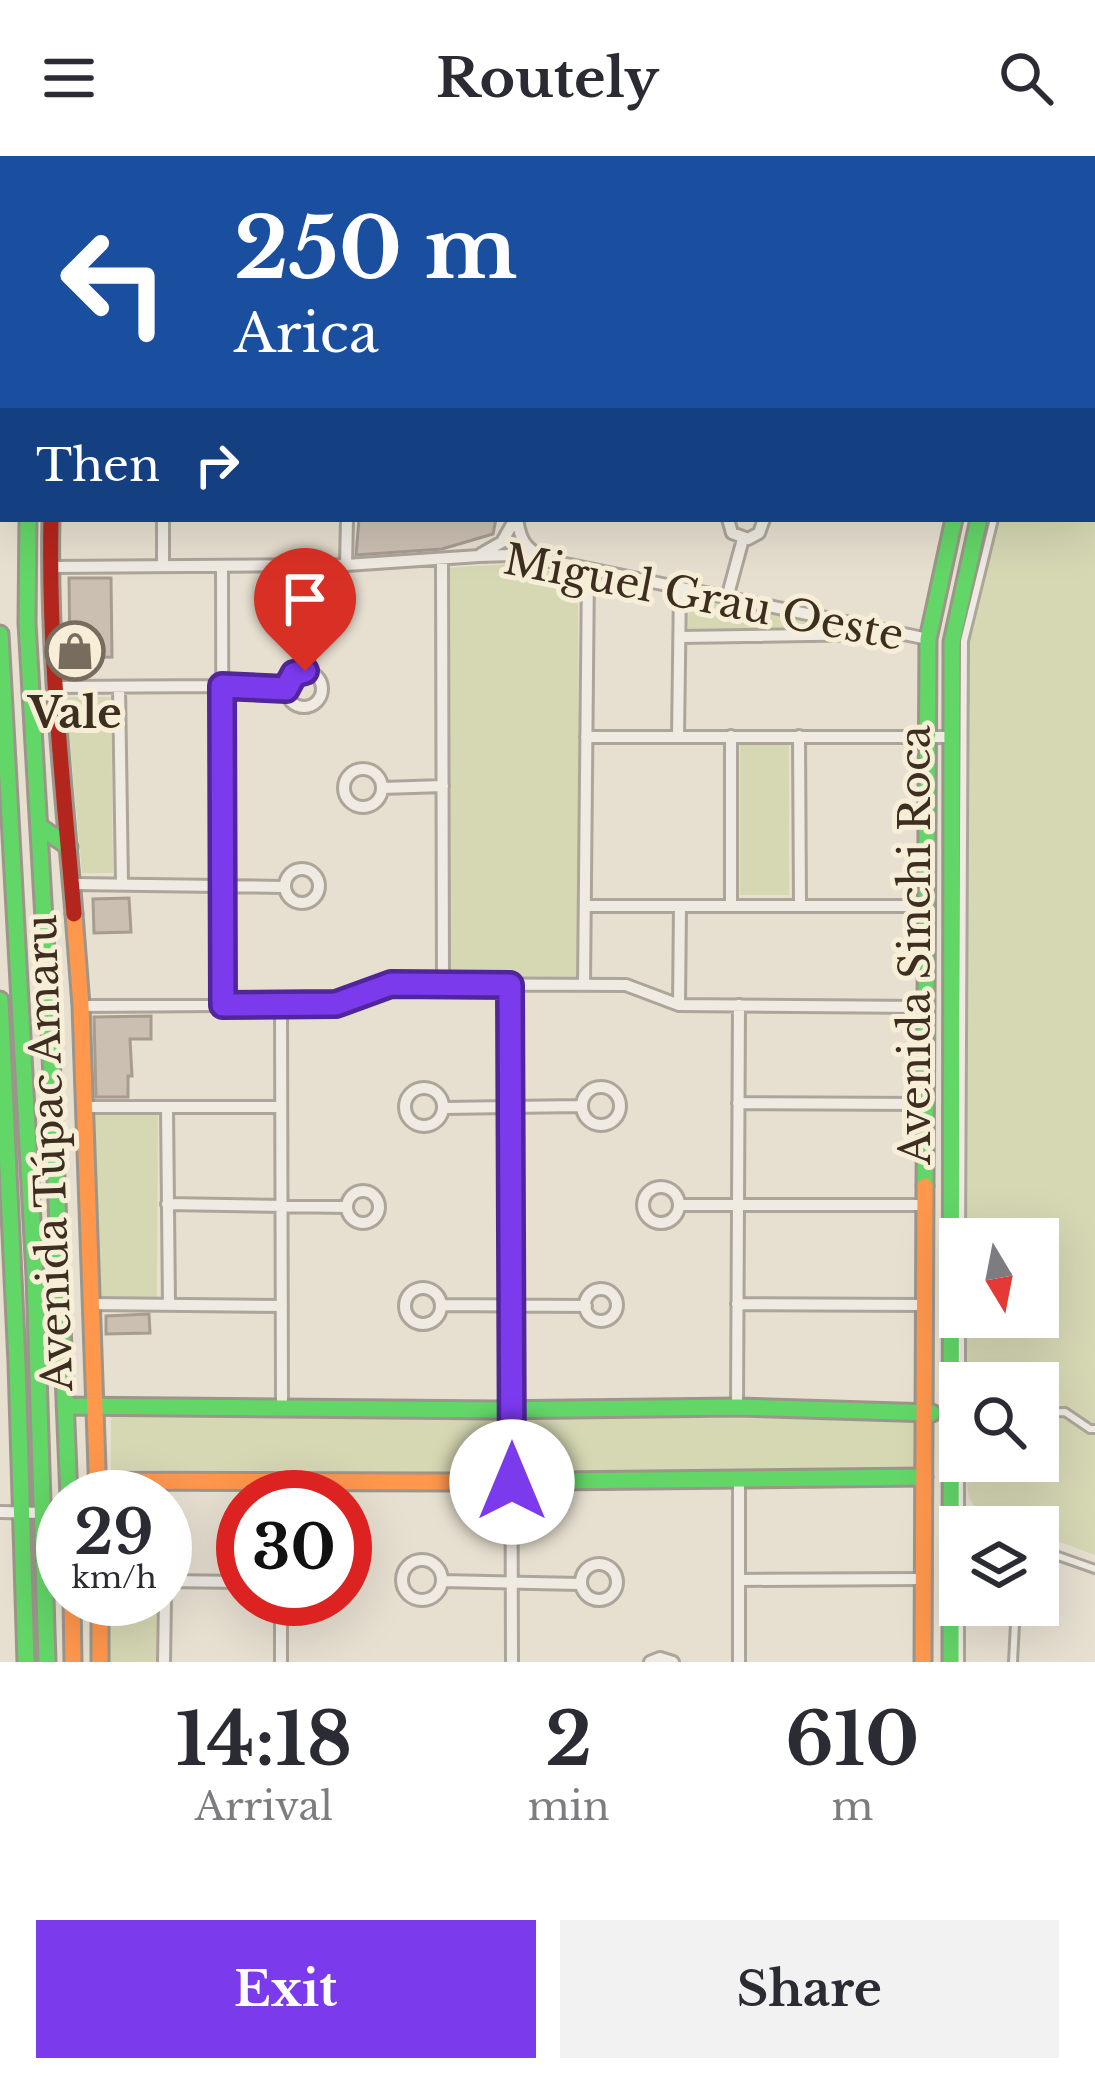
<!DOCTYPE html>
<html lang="en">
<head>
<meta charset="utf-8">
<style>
  :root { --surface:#fff; --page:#f2f2f3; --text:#2b2b33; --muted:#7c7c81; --accent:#7c3aed }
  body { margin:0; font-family:"Libre Baskerville",serif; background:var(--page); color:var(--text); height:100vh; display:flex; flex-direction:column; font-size:45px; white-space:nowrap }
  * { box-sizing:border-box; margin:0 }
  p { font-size:39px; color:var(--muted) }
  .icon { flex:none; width:66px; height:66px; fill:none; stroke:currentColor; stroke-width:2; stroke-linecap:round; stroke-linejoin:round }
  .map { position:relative; height:1506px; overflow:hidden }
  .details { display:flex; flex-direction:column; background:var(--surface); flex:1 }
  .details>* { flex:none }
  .hud { position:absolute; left:0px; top:0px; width:1095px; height:366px; box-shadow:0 12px 48px #0002; background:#1a4fa0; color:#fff; overflow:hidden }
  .needle { width:78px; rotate:170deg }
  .controls { position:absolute; left:939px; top:1062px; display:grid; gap:24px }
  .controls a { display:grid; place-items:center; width:120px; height:120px; border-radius:0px; background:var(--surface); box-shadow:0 12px 48px #0002; font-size:60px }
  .speed { position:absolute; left:36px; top:1314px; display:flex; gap:24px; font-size:60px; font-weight:700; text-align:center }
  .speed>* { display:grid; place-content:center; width:156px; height:156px; border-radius:50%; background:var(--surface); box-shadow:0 12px 48px #0002; line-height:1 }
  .speed small { font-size:30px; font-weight:400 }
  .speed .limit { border:18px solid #d22; background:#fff; color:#111 }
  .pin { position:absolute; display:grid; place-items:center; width:102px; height:102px; color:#fff; margin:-123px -51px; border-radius:50% 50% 50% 0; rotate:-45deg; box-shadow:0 0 12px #0007 }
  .pin .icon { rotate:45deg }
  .me { position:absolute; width:132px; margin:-66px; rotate:0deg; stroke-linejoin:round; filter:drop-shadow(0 0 9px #0008) }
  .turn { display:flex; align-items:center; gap:42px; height:252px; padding:0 36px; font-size:54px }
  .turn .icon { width:156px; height:156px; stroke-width:2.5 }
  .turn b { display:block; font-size:84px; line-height:102px }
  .then { display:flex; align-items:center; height:114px; padding:0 36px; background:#0003; gap:24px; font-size:45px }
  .eta { display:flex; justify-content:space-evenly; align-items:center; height:204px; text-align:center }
  .eta b { font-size:72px; font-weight:700; line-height:84px }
  .cta { display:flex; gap:24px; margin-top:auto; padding:24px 36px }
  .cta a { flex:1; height:138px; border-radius:0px; background:var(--accent); color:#fff; font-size:48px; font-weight:700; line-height:138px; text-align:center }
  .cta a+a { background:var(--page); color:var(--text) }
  header { display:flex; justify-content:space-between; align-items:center; height:156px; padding:0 36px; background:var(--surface); font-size:54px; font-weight:700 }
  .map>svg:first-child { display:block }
</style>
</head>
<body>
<header><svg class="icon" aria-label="menu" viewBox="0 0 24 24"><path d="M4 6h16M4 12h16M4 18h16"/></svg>Routely<svg class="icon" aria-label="search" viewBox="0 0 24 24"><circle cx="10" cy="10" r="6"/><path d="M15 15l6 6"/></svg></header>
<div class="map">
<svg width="1095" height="1506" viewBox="0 0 1095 1506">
  <rect width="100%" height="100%" fill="#e7e0d1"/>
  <!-- green -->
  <path fill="#d6d7b3" d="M 1092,67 L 1095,68 L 1095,1399 L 1038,1378 L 1038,1371 C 1014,1371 974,1365 968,1337 C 966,1327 968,1315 968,1305 L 1038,1305 L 1038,1227 L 967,1227 L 967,1161 L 1038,1161 L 1038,1083 L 966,1083 L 966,478 L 994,363 L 1092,363 Z
    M 510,408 L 578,420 L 580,822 L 448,820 L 448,412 Z
    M 695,440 L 812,465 L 812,471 L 688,473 L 689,445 Z
    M 66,541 L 111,541 L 113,717 L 82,717 Z
    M 740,589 L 789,589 L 789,739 L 740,739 Z
    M 87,956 L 158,958 L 157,1141 L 94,1141 Z
    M 111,1259 L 915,1263 L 915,1318 L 111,1314 Z
    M 108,1443 L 157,1443 L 156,1506 L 107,1506 Z"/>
  <!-- building -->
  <path fill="#cbbfb2" stroke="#a89c90" stroke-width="3" d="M 359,363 L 496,363 L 493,378 L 442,393 L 356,399 Z
    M 69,422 L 111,422 L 112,501 L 70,502 Z
    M 129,742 L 131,776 L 94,777 L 93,743 Z
    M 151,860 L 151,883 L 130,883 L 132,920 L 128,920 L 128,941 L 96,941 L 94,861 Z
    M 149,1158 L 150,1177 L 106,1178 L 106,1160 Z"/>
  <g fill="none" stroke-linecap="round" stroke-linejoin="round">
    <defs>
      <path id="lane" d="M 1092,27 L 1095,28
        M 1092,79 L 1095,80
        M 961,1083 L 964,485 L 994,363
        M 961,1227 L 961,1161
        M 1038,1257 L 1065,1256 L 1090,1273 L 1095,1273
        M 956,1369 L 976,1371
        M 1038,1393 L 1095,1413
        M 960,1506 L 960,1305
        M 1013,1506 L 1016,1449"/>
      <path id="street" d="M 263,0 L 276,3
        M 783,0 L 796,3
        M 372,3 L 373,0
        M 529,3 L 530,0
        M 598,3 L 599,0
        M 517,363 C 520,381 524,393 542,400
        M 728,363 L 732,377 L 748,383 L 759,377 L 764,363
        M 481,398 L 502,386 L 515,363
        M 442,404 L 443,828
        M 346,409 L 347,363
        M 163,410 L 163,363
        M 222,410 L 223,849
        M 50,411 L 346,409 L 479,400 L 512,399 L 556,406 L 928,483
        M 727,442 L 743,383
        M 680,481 L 875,478
        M286 533a18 18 0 1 1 36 0a18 18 0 1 1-36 0Z
        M 55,531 L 222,530 L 286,533
        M 119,531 L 122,728
        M 731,580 L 731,750
        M 799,580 L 800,750
        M 586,581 L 952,581
        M 678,581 L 680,432
        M344 632a19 19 0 1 1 38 0a19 19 0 1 1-38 0Z
        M 382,632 L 443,630
        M285 730a17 17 0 1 1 34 0a17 17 0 1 1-34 0Z
        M 73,728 L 284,731
        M 585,750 L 925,750
        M 510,829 L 512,1506
        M 584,829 L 588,413
        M 281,848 L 282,1252
        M 679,849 L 680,750
        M 81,850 L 336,848 L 391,828 L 626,829 L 679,849 L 925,851
        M582 950a19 19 0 1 1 38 0a19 19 0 1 1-38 0Z
        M405 951a19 19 0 1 1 38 0a19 19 0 1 1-38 0Z
        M 738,947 L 925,948
        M 84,951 L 281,951
        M 167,951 L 169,1149
        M 443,952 L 582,950
        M643 1049a18 18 0 1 1 36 0a18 18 0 1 1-36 0Z
        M347 1051a16 16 0 1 1 32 0a16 16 0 1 1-32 0Z
        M 167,1048 L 347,1051
        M 679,1049 L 925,1049
        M405 1150a18 18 0 1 1 36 0a18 18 0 1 1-36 0Z
        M585 1149a16 16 0 1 1 32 0a16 16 0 1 1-32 0Z
        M 91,1148 L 282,1150
        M 737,1148 L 925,1149
        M 441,1149 L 586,1150
        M 737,1251 L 739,849
        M 739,1321 L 739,1506
        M 0,1356 L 44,1357
        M402 1424a20 20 0 1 1 40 0a20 20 0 1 1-40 0Z
        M581 1426a18 18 0 1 1 36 0a18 18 0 1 1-36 0Z
        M 739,1424 L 923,1423
        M 165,1425 L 243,1426
        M 442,1425 L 581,1428
        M 164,1506 L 165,1443
        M 281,1506 L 281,1443
        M 650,1506 L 660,1502 L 673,1506"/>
      <path id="fast" d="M 113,3 L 114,0
        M 0,345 L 3,301
        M 28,363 L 27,467 L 49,850 L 69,1341
        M 0,478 L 35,1120 L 47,1506
        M 39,670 L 69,691
        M 0,844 L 17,1207 L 26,1506
        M 925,1030 L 928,483 L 954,363
        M 65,1250 L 497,1254 L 737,1251 L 932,1257
        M 461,1326 L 924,1321
        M 951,1506 L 952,486 L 979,363"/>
      <path id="slow" d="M 33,0 L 33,3
        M 980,0 L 986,3
        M 1046,0 L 1055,3
        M 55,3 L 56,0
        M 84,3 L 85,0
        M 1092,15 L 1095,16
        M 1092,45 L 1095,46
        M 0,171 L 3,150
        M 74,758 L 81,850 L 98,1341
        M 98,1325 L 461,1326
        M 72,1443 L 73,1506
        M 100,1443 L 100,1506
        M 923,1506 L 925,1030"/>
      <path id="jam" d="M 51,363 C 48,495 63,627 74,758"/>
    </defs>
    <!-- lane casing -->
    <use href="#lane" stroke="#ada599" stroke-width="12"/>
    <!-- street casing -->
    <use href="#street" stroke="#ada599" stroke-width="16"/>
    <!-- fast casing -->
    <use href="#fast" stroke="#9c958a" stroke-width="21"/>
    <!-- slow casing -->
    <use href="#slow" stroke="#9c958a" stroke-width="21"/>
    <!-- jam casing -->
    <use href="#jam" stroke="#9c958a" stroke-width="21"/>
    <!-- lane -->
    <use href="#lane" stroke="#efebe3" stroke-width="6"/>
    <!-- street -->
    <use href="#street" stroke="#efebe3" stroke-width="10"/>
    <!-- fast -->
    <use href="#fast" stroke="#63d668" stroke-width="15"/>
    <!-- slow -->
    <use href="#slow" stroke="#ff974d" stroke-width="15"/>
    <!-- jam -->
    <use href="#jam" stroke="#b3261e" stroke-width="15"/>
  </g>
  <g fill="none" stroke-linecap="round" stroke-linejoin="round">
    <defs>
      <path id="route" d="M 305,515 L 294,518 L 286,533 L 222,530 L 223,849 L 336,848 L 391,828 L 510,829 L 512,1326"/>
    </defs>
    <!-- route casing -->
    <use href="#route" stroke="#51269a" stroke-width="30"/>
    <!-- route -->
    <use href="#route" stroke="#7c3aed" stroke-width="21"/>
  </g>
  <!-- icons -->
  <defs>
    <symbol id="shop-ring" viewBox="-11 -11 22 22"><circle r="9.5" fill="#f7eed8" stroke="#786c5e" stroke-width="1.5"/><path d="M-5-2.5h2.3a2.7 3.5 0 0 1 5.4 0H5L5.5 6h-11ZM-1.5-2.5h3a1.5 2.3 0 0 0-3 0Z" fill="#786c5e"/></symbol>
  </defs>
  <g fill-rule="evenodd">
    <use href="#shop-ring" x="42" y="462" width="66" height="66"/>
  </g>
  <g text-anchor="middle" stroke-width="10" stroke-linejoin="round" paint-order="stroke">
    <!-- street labels -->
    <g font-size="42" fill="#3d2e20" stroke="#f7eed8">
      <text transform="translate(704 441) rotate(11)" y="15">Miguel Grau Oeste</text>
      <text transform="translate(915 789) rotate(-90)" y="15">Avenida Sinchi Roca</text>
      <text transform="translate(49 997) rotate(-92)" y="15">Avenida Túpac Amaru</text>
    </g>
    <!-- poi labels -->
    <g font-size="42" font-weight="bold" fill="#3d2e20" stroke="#f7eed8">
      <text x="75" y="572">Vale</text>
    </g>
  </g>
</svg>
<div class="controls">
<a><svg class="needle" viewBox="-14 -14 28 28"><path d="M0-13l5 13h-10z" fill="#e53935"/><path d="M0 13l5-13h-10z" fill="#7c7c81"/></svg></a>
<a><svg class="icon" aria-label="search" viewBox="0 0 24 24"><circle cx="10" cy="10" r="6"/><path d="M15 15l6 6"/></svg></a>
<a><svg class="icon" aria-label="layers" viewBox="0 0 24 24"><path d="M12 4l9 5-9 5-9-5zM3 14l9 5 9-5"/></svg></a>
</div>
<div class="speed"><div>29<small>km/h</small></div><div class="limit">30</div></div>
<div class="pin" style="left:305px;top:515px;background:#d93025"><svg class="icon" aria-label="arrive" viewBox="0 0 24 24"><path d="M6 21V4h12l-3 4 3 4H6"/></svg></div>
<svg class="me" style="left:512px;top:1326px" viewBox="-20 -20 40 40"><circle r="19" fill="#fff"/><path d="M0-13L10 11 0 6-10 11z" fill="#7c3aed"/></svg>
<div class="hud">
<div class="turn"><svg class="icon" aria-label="left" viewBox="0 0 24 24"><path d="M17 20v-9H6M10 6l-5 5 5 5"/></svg><div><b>250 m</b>Arica</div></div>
<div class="then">Then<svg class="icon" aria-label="right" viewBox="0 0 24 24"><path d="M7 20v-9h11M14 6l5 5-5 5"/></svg></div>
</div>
</div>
<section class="details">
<div class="eta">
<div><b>14:18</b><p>Arrival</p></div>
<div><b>2</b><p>min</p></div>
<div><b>610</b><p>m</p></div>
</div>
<div class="cta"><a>Exit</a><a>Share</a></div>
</section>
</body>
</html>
